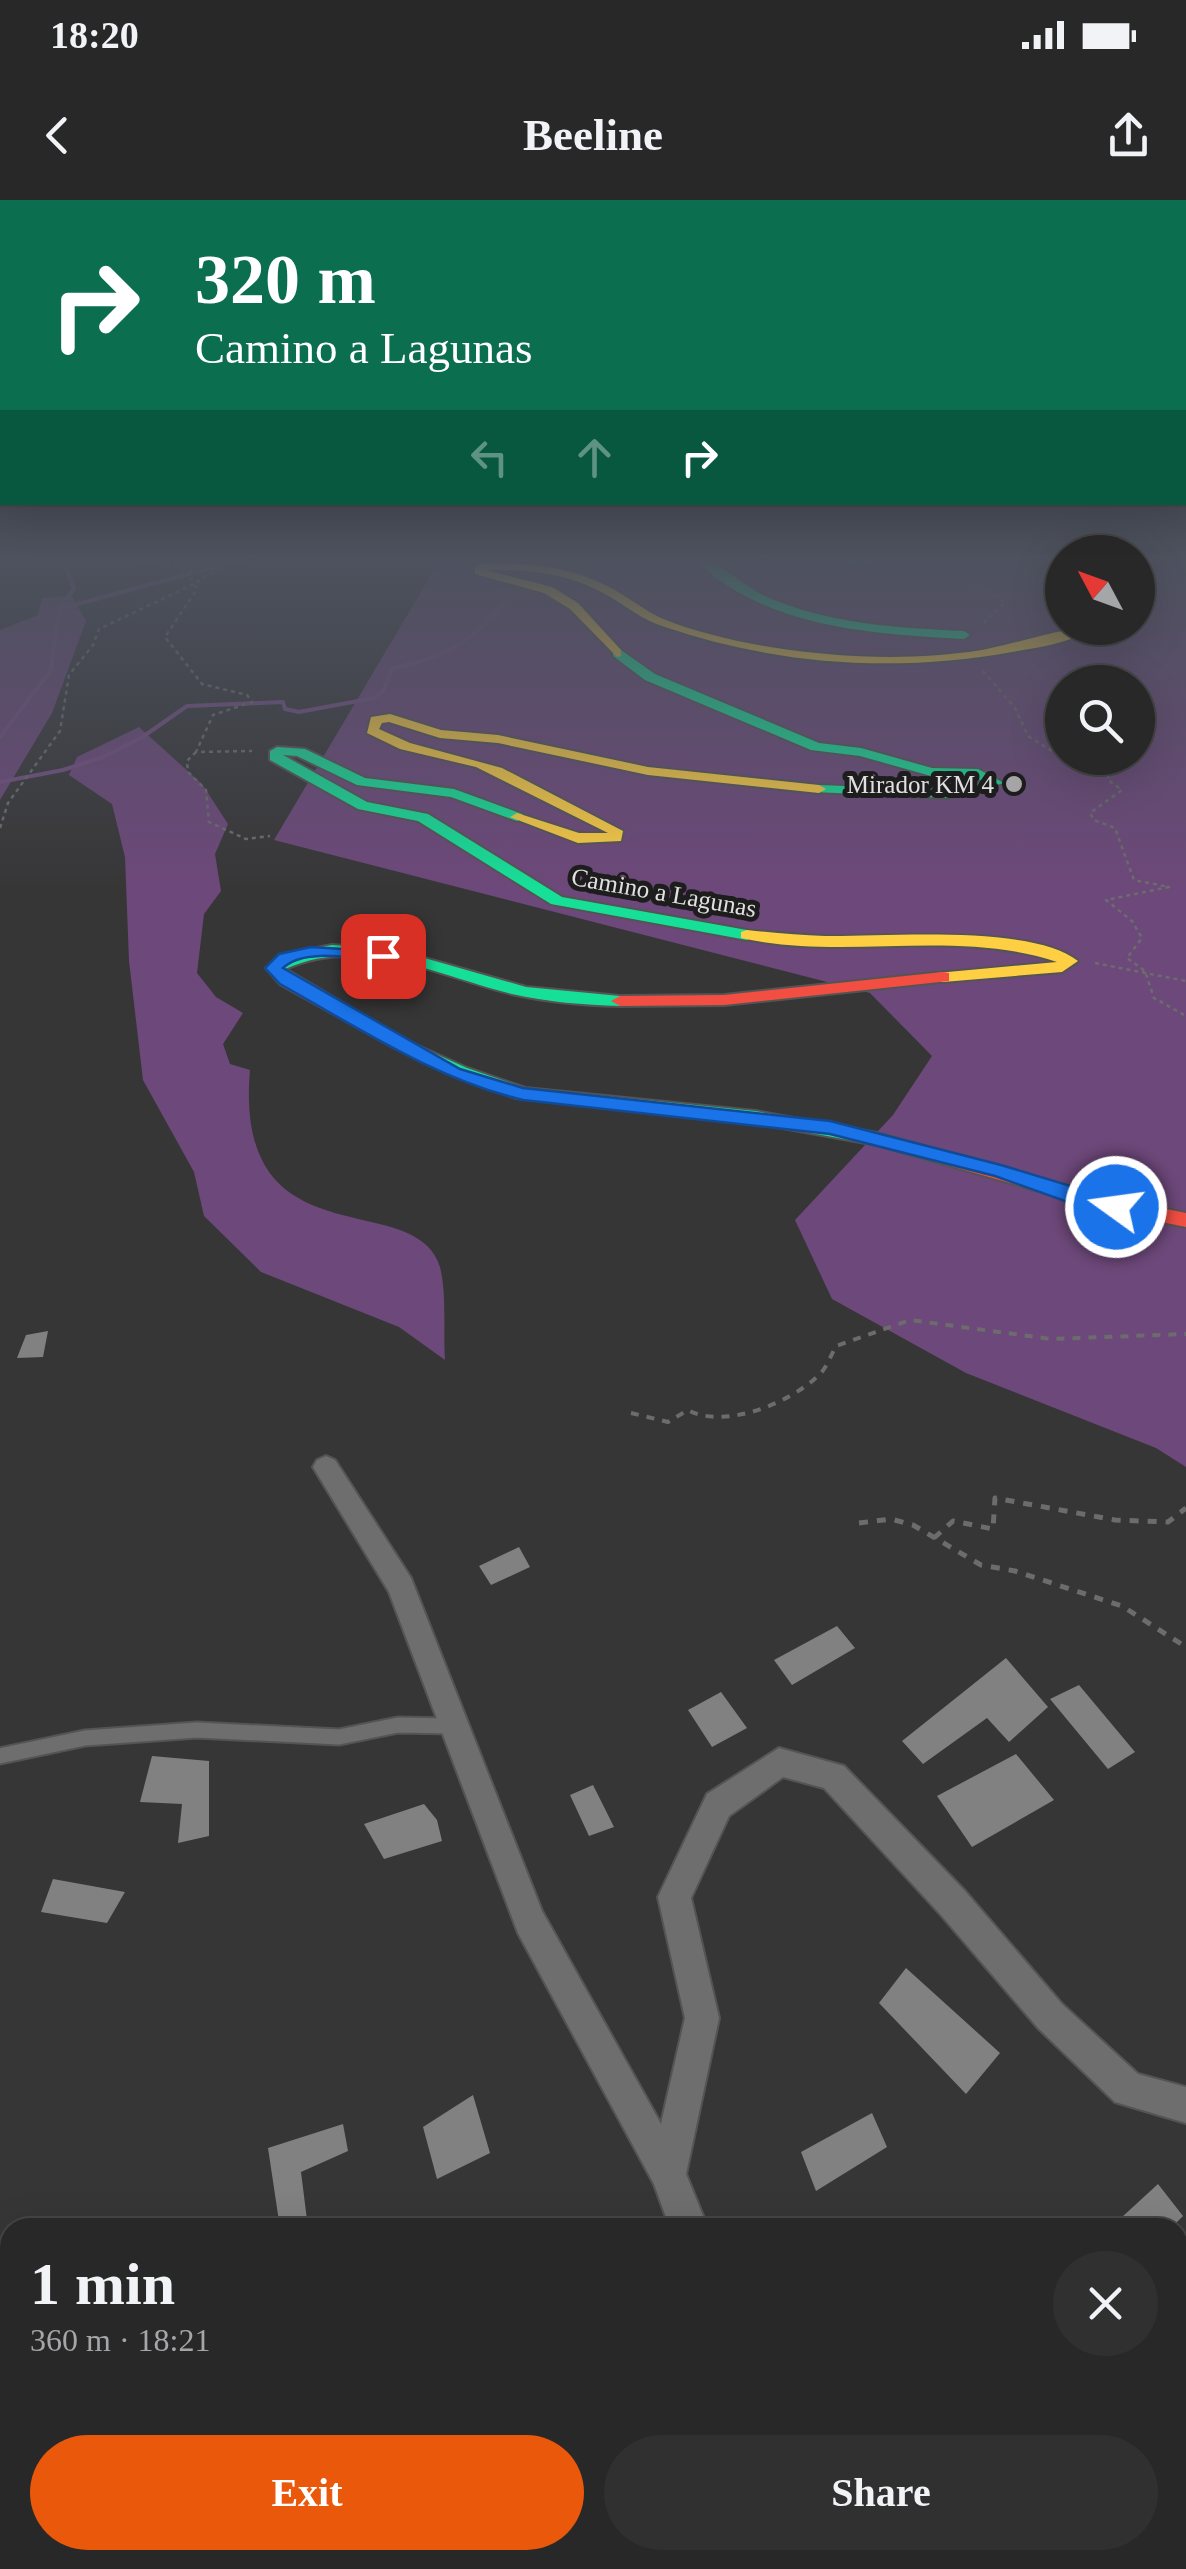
<!DOCTYPE html>
<html lang="en">
<head>
<meta charset="utf-8">
<style>
  :root { --surface:#292829; --page:#313031; --text:#f1f3f6; --muted:#a5a6a8; --line:#454446; --accent:#ea580c }
  body { margin:0; font-family:Georgia,serif; background:var(--page); color:var(--text); height:100vh; display:flex; flex-direction:column; font-size:38px; white-space:nowrap }
  * { box-sizing:border-box; margin:0 }
  p { font-size:32px; color:var(--muted) }
  .icon { flex:none; width:55px; height:55px; fill:none; stroke:currentColor; stroke-width:2; stroke-linecap:round; stroke-linejoin:round }
  .map { position:relative; flex:1; overflow:hidden }
  .details { position:absolute; left:0px; top:2018px; width:1188px; height:352px; display:flex; flex-direction:column; background:var(--surface); border-radius:30px 30px 0 0; box-shadow:0 10px 40px #0002,0 0 0 2px var(--line) }
  .details>* { flex:none }
  .top-card { position:absolute; left:0px; top:0px; width:1188px; height:305px; box-shadow:0 10px 40px #0002,0 0 0 2px var(--line); background:#0b6e4f; color:#fff; overflow:hidden }
  .needle { width:65px; rotate:311deg }
  .buttons { position:absolute; left:1045px; top:335px; display:grid; gap:20px }
  .buttons a { display:grid; place-items:center; width:110px; height:110px; border-radius:50%; background:var(--surface); box-shadow:0 10px 40px #0002,0 0 0 2px var(--line); font-size:50px }
  .pin { position:absolute; display:grid; place-items:center; width:85px; height:85px; color:#fff; margin:-42px; border-radius:20px; box-shadow:0 5px 15px #0006 }
  .me { position:absolute; width:110px; margin:-55px; rotate:284deg; stroke-linejoin:round; filter:drop-shadow(0 0 8px #0008) }
  .turn { display:flex; align-items:center; gap:35px; height:210px; padding:0 30px; font-size:45px }
  .turn .icon { width:130px; height:130px; stroke-width:2.5 }
  .turn b { display:block; font-size:70px; line-height:85px }
  .lanes { display:flex; align-items:center; height:95px; padding:0 30px; background:#0003; justify-content:center; gap:50px; direction:ltr }
  .lanes .off { opacity:.35 }
  .round { display:grid; place-items:center; flex:none; width:105px; height:105px; border-radius:52px; background:var(--page) }
  .summary { display:flex; align-items:center; justify-content:space-between; height:170px; padding:0 30px }
  h1 { font-size:60px; font-weight:600; line-height:75px }
  .primary-button { display:flex; gap:20px; margin-top:auto; padding:20px 30px }
  .primary-button a { flex:1; height:115px; border-radius:60px; background:var(--accent); color:#fff; font-size:40px; font-weight:600; line-height:115px; text-align:center }
  .primary-button a+a { background:var(--page); color:var(--text) }
  .status { display:flex; justify-content:space-between; align-items:center; height:70px; padding:0 50px; background:var(--surface); direction:ltr }
  .status svg { height:28px; fill:currentColor }
  header { display:flex; justify-content:space-between; align-items:center; height:130px; padding:0 30px; background:var(--surface); font-size:45px; font-weight:600 }
  .map>svg:first-child { display:block }
</style>
</head>
<body>
<div class="status"><b>18:20</b><svg viewBox="0 0 49 12"><path d="M0 12V9h3v3zM5 12V6h3v6zM10 12V3h3v9zM15 12V0h3v12zM26 1h20v11H26zM47 4h2v5h-2z"/></svg></div>
<header><svg class="icon" aria-label="back" viewBox="0 0 24 24"><path d="M15 5l-7 7 7 7"/></svg>Beeline<svg class="icon" aria-label="share" viewBox="0 0 24 24"><path d="M12 15V3M7 8l5-5 5 5M5 13v7h14v-7"/></svg></header>
<div class="map">
<svg width="1186" height="2369" viewBox="0 0 1186 2369">
  <rect width="100%" height="100%" fill="#373637"/>
  <!-- forest -->
  <path fill="#6d487a" fill-rule="evenodd" d="M 441,358 L 1062,358 L 1062,428 L 1138,428 L 1138,358 L 1186,358 L 1186,1267 L 1156,1248 L 966,1173 L 832,1099 L 795,1020 L 893,915 L 932,856 L 870,793 L 274,640 ZM 1062,482 L 1138,482 L 1138,558 L 1062,558 Z
    M 72,396 L 86,421 L 52,513 L 0,600 L 0,430 L 38,415 L 42,398 Z
    M 139,527 L 202,584 L 228,624 L 215,654 L 221,691 L 204,714 L 197,773 L 216,797 L 243,813 L 223,844 L 230,864 L 250,870 C 233,1066 416,985 440,1067 C 447,1095 443,1132 445,1160 L 399,1127 L 261,1072 L 204,1016 L 194,972 L 143,880 L 129,761 L 125,657 L 112,604 L 69,575 L 77,557 Z"/>
  <g fill="none" stroke-linecap="round" stroke-linejoin="round">
    <!-- stream -->
    <path stroke="#754e83" stroke-width="4" d="M 59,409 L 248,358
      M 0,537 L 51,470 L 59,409 L 74,389 L 62,358
      M 0,582 L 63,570 L 103,557 L 141,538 L 187,506 L 283,502 L 285,509 L 299,512 L 374,498 L 383,491 L 393,468 C 445,458 474,441 507,399 L 503,391"/>
  </g>
  <!-- building -->
  <path fill="#818181" d="M 48,1131 L 43,1157 L 17,1158 L 26,1135 Z
    M 519,1347 L 530,1367 L 491,1385 L 479,1366 Z
    M 837,1426 L 855,1448 L 792,1485 L 774,1460 Z
    M 1006,1458 L 1048,1507 L 1009,1542 L 987,1518 L 923,1564 L 902,1541 Z
    M 1079,1485 L 1135,1552 L 1108,1569 L 1050,1499 Z
    M 721,1492 L 747,1528 L 712,1547 L 688,1510 Z
    M 1016,1554 L 1054,1600 L 972,1647 L 937,1596 Z
    M 152,1556 L 209,1561 L 209,1636 L 178,1643 L 182,1604 L 140,1602 Z
    M 593,1585 L 614,1627 L 589,1636 L 570,1595 Z
    M 424,1604 L 437,1620 L 442,1641 L 384,1659 L 364,1624 Z
    M 53,1679 L 125,1692 L 107,1723 L 41,1712 Z
    M 906,1768 L 1000,1853 L 966,1894 L 879,1803 Z
    M 473,1895 L 490,1953 L 437,1979 L 423,1927 Z
    M 872,1913 L 887,1947 L 816,1991 L 801,1952 Z
    M 343,1924 L 348,1951 L 301,1972 L 308,2028 L 280,2028 L 268,1948 Z
    M 1158,1984 L 1183,2016 L 1171,2028 L 1130,2028 L 1122,2017 Z"/>
  <g fill="none" stroke-linecap="round" stroke-linejoin="round">
    <defs>
      <path id="lane" d="M 0,1556 L 85,1538 L 197,1530 L 339,1537 L 398,1525 L 453,1526"/>
      <path id="street" d="M 326,1256 L 335,1260 L 411,1378 L 542,1711 L 661,1924 L 685,1818 L 658,1697 L 707,1594 L 779,1548 L 844,1566 L 965,1691 L 1062,1804 L 1138,1874 L 1186,1887 L 1186,1923 L 1115,1902 L 1038,1828 L 941,1715 L 824,1588 L 783,1577 L 729,1616 L 691,1698 L 719,1818 L 686,1974 L 708,2028 L 670,2028 L 654,1984 L 518,1733 L 389,1392 L 313,1267 L 317,1260 Z
        M 798,2360 L 840,2360 L 843,2369 L 801,2369 Z"/>
      <path id="fast" d="M 693,358 C 715,357 744,387 767,397 C 829,424 897,428 964,431 L 970,435 L 964,439 C 870,434 764,428 693,358 Z
        M 827,358 L 899,358 L 859,365 Z
        M 613,450 L 621,450 L 655,474 L 819,543 L 861,548 L 932,568 L 978,569 L 1004,583 L 948,598 L 814,592 L 812,589 L 819,585 L 948,590 L 984,582 L 975,577 L 931,576 L 860,556 L 811,550 L 645,480 L 613,456 Z
        M 277,547 L 305,549 L 365,578 L 454,589 L 522,614 L 524,617 L 517,621 L 451,597 L 357,585 L 297,556 L 283,555 L 367,602 L 428,614 L 562,697 L 747,730 L 755,735 L 747,740 L 551,704 L 418,621 L 358,609 L 270,560 L 270,551 Z
        M 332,745 L 393,749 L 526,787 L 620,796 L 629,801 L 620,806 C 584,805 547,802 512,794 C 436,775 362,735 285,769 L 407,841 L 467,868 L 525,888 L 755,911 L 877,933 L 887,939 L 877,945 L 755,923 L 516,898 L 454,876 L 395,848 L 280,784 L 266,768 L 297,752 Z"/>
      <path id="slow" d="M 481,364 C 524,362 568,366 607,386 C 628,396 645,412 666,420 C 699,433 735,441 770,447 C 839,458 912,461 982,450 C 1010,445 1063,428 1084,428 L 1085,432 C 1066,444 1035,448 1012,452 C 895,473 777,465 665,427 C 642,420 625,405 605,394 C 568,373 527,369 486,370 L 552,387 L 578,403 L 621,450 L 621,456 L 617,457 L 570,409 L 544,393 L 475,374 L 475,367 Z
        M 390,514 L 441,530 L 498,535 L 648,567 L 819,585 L 826,589 L 819,593 L 648,575 L 498,543 L 440,538 L 389,522 L 382,523 L 379,529 L 410,543 L 502,568 L 623,631 L 621,641 L 578,643 L 510,617 L 517,613 L 579,633 L 608,633 L 476,567 L 400,549 L 367,533 L 371,517 Z
        M 747,730 C 773,733 799,735 825,736 C 885,737 1032,724 1078,761 L 1062,772 L 943,782 L 937,781 L 937,773 L 1057,762 C 955,728 845,761 741,738 L 741,732 Z"/>
      <path id="jam" d="M 943,772 L 949,773 L 949,781 L 724,805 L 620,806 L 611,801 L 620,796 L 724,795 Z
        M 877,933 L 1112,998 L 1186,1013 L 1186,1027 L 1112,1012 L 870,943 L 867,939 Z"/>
    </defs>
    <!-- lane casing -->
    <use href="#lane" stroke="#555455" stroke-width="19"/>
    <!-- street casing -->
    <use href="#street" stroke="#555455" stroke-width="4"/>
    <!-- fast casing -->
    <use href="#fast" stroke="#555455" stroke-width="4"/>
    <!-- slow casing -->
    <use href="#slow" stroke="#555455" stroke-width="4"/>
    <!-- jam casing -->
    <use href="#jam" stroke="#555455" stroke-width="4"/>
    <!-- path-far2 -->
    <path stroke="#6d6c6d" stroke-width="2.5" stroke-dasharray="4 4" stroke-linecap="butt" d="M 233,358 L 194,384 L 197,389 L 165,437 L 202,484 L 247,495 L 252,502 L 213,515 L 196,552 L 252,551
      M 953,358 L 972,384 L 1005,402 L 981,426
      M 983,471 L 1015,508 L 1028,536 L 1062,557
      M 196,552 L 187,561 L 188,572 L 206,590 L 209,622 L 246,639 L 270,636
      M 1064,558 L 1108,572 L 1108,580 L 1122,590 L 1090,613 L 1094,620 L 1115,628 L 1134,680 L 1169,687 L 1106,700 L 1132,721 L 1142,738 L 1127,758 L 1145,771 L 1154,798 L 1186,816
      M 0,628 L 8,603 L 60,531 L 69,475 L 93,445 L 99,429 L 194,384 L 191,379 L 197,371 L 129,358
      M 1095,763 L 1186,781"/>
    <!-- path-far1 -->
    <path stroke="#6d6c6d" stroke-width="4" stroke-dasharray="8 8" stroke-linecap="butt" d="M 631,1213 L 668,1222 L 688,1210 C 724,1230 791,1203 820,1174 C 827,1167 831,1155 836,1146 L 910,1120 L 1051,1139 L 1186,1134"/>
    <!-- path -->
    <path stroke="#6d6c6d" stroke-width="5" stroke-dasharray="9 9" stroke-linecap="butt" d="M 859,1323 L 891,1319 L 913,1325 L 981,1365 L 1015,1371 L 1122,1406 L 1186,1447
      M 934,1338 L 953,1321 L 993,1329 L 995,1298 L 1115,1320 L 1168,1322 L 1186,1308"/>
    <!-- lane -->
    <use href="#lane" stroke="#6f6e6f" stroke-width="15"/>
    <!-- street -->
    <use href="#street" fill="#6f6e6f" fill-rule="evenodd"/>
    <!-- fast -->
    <use href="#fast" fill="#16e098" fill-rule="evenodd"/>
    <!-- slow -->
    <use href="#slow" fill="#ffcf43" fill-rule="evenodd"/>
    <!-- jam -->
    <use href="#jam" fill="#f24e42" fill-rule="evenodd"/>
  </g>
  <!-- sky -->
  <linearGradient id="sky" x2="0" y2="1"><stop stop-color="#1e1e1e"/><stop offset="0.52" stop-color="#4d525e"/><stop offset="1" stop-color="#4d525e" stop-opacity="0"/></linearGradient>
  <rect width="1186" height="689" fill="url(#sky)"/>
  <!-- route -->
  <path fill="#1a73e8" stroke="#114b97" stroke-width="2.5" d="M 311,747 L 389,752 L 389,759 L 383,761 C 355,759 305,747 283,768 L 460,869 L 523,888 L 830,921 L 1001,965 L 1123,1002 L 1126,1007 L 1116,1014 L 1079,1006 L 995,976 L 830,934 L 523,900 C 435,879 359,828 280,784 L 265,768 L 279,754 Z"/>
  <!-- markers -->
  <circle fill="#a6a4a6" stroke="#1e1d1e" stroke-width="4" cx="1014" cy="584" r="10"/>
  <g text-anchor="middle" stroke-width="10" stroke-linejoin="round" paint-order="stroke">
    <!-- far-poi labels -->
    <g font-size="25" fill="#e1e0e1" stroke="#1e1d1e" text-anchor="end">
      <text x="994" y="593">Mirador KM 4</text>
    </g>
    <!-- far-street labels -->
    <g font-size="25" fill="#e1e0e1" stroke="#1e1d1e">
      <text transform="translate(664 692) rotate(10)" y="9">Camino a Lagunas</text>
    </g>
  </g>
</svg>
<div class="buttons">
<a><svg class="needle" viewBox="-14 -14 28 28"><path d="M0-13l5 13h-10z" fill="#e53935"/><path d="M0 13l5-13h-10z" fill="#a5a6a8"/></svg></a>
<a><svg class="icon" aria-label="search" viewBox="0 0 24 24"><circle cx="10" cy="10" r="6"/><path d="M15 15l6 6"/></svg></a>
</div>
<div class="pin" style="left:383px;top:756px;background:#d93025"><svg class="icon" aria-label="arrive" viewBox="0 0 24 24"><path d="M6 21V4h12l-3 4 3 4H6"/></svg></div>
<svg class="me" style="left:1116px;top:1007px" viewBox="-20 -20 40 40"><circle r="17" fill="#1a73e8" stroke="#fff" stroke-width="3"/><path d="M0-11L8 9 0 5-8 9z" fill="#fff"/></svg>
<div class="top-card">
<div class="turn"><svg class="icon" aria-label="right" viewBox="0 0 24 24"><path d="M7 20v-9h11M14 6l5 5-5 5"/></svg><div><b>320 m</b>Camino a Lagunas</div></div>
<div class="lanes"><svg class="icon off" aria-label="left" viewBox="0 0 24 24"><path d="M17 20v-9H6M10 6l-5 5 5 5"/></svg><svg class="icon off" aria-label="ahead" viewBox="0 0 24 24"><path d="M12 20V5M6 11l6-6 6 6"/></svg><svg class="icon" aria-label="right" viewBox="0 0 24 24"><path d="M7 20v-9h11M14 6l5 5-5 5"/></svg></div>
</div>
<section class="details">
<div class="summary"><div><h1>1 min</h1><p>360 m · 18:21</p></div><a class="round"><svg class="icon" aria-label="close" viewBox="0 0 24 24"><path d="M6 6l12 12M18 6L6 18"/></svg></a></div>
<div class="primary-button"><a>Exit</a><a>Share</a></div>
</section>
</div>
</body>
</html>
